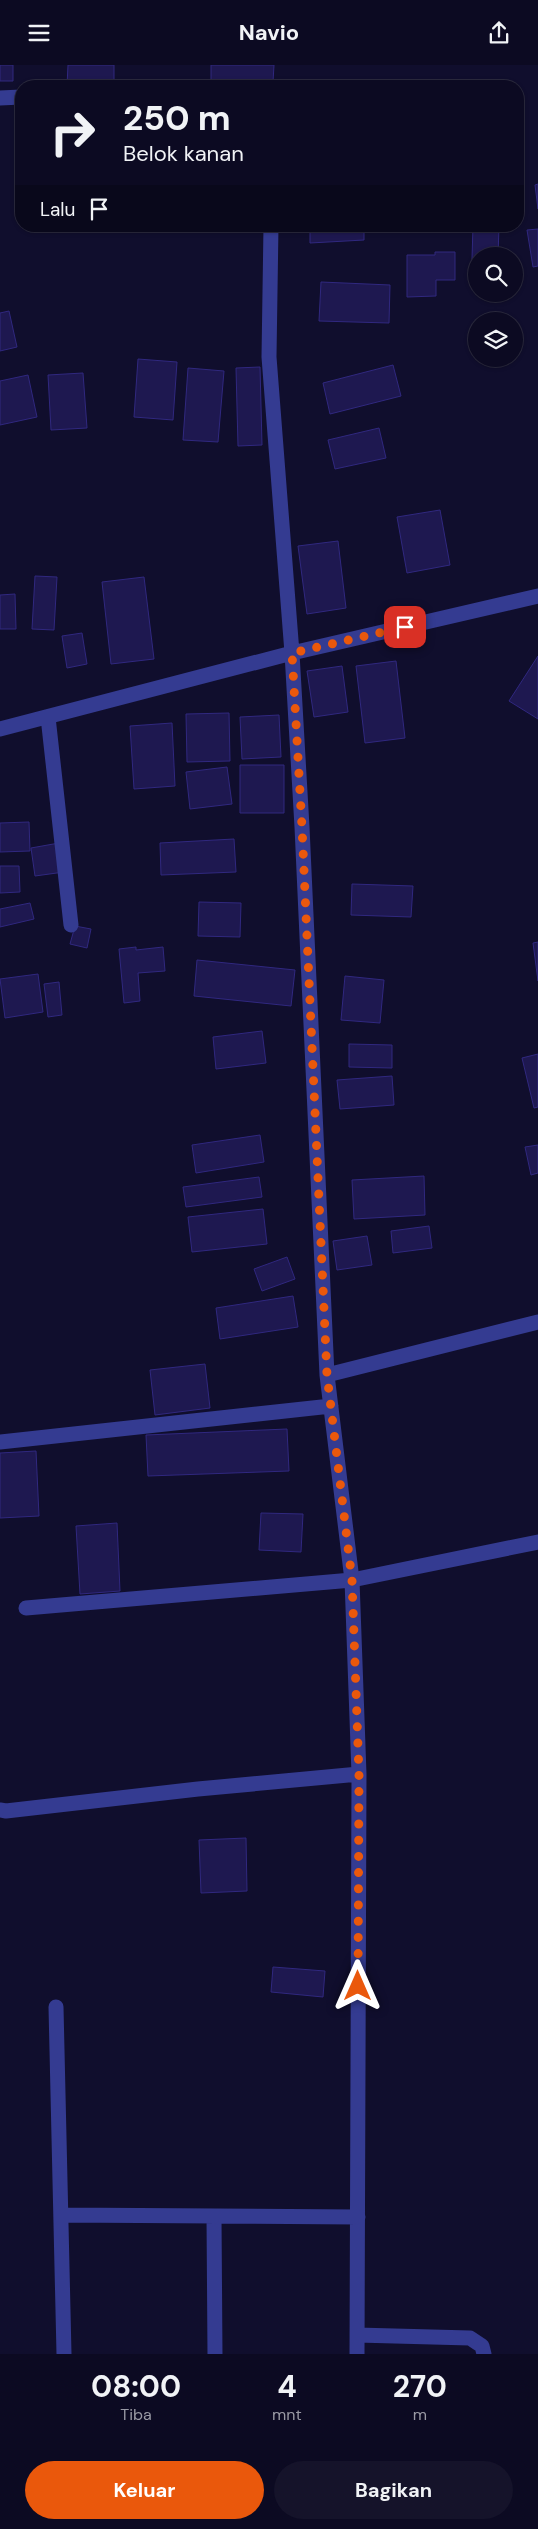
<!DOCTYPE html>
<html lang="id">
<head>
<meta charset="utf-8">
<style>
  :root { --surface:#0c0a22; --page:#15132a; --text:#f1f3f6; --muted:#9a9aa5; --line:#2c2b40; --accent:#ea580c }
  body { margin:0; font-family:"DM Sans",sans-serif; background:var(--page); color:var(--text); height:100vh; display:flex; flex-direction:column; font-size:19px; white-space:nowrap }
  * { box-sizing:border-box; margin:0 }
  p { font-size:16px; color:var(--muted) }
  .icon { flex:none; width:28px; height:28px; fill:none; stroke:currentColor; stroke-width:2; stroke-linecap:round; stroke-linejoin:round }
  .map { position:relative; height:2289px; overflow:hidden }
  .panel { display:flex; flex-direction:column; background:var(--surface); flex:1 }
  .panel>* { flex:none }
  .top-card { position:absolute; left:15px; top:15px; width:509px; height:152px; border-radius:20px; box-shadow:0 1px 4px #0004,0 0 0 1px var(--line); background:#0c0a22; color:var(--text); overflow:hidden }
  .controls { position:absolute; left:468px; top:182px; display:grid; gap:10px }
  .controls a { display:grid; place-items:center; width:55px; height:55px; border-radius:50%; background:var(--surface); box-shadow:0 1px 4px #0004,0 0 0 1px var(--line); font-size:25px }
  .pin { position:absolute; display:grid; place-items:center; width:42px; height:42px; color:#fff; margin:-21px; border-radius:10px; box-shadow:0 2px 8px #0006 }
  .me { position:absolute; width:55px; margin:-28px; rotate:0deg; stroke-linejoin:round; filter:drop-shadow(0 0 4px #0008) }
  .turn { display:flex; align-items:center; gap:18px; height:105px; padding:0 25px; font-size:22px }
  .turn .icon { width:65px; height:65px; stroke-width:2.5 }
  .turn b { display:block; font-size:35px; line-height:42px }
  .then { display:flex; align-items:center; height:48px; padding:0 25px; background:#0003; gap:10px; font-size:19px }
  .eta { display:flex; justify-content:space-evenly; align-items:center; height:85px; text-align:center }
  .eta b { font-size:30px; font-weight:700; line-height:35px }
  .primary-button { display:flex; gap:10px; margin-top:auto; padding:10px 25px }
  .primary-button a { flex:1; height:58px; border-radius:30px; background:var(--accent); color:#fff; font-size:20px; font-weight:700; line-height:58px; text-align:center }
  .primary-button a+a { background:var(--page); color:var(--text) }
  header { display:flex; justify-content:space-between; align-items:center; height:65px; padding:0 25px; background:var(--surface); font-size:22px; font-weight:700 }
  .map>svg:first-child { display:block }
</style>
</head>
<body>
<header><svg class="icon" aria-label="menu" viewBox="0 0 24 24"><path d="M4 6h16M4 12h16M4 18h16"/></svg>Navio<svg class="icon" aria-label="share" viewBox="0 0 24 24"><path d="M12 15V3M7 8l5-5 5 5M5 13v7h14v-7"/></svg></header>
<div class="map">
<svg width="538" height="2289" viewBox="0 0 538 2289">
  <rect width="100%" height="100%" fill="#100e2d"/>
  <!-- building -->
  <path fill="#1e1850" stroke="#30287f" d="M 0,0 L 13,0 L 13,16 L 0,16 Z
    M 68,0 L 114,0 L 114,21 L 67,21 Z
    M 211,0 L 274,0 L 273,17 L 211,16 Z
    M 538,119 L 538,144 L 535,120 Z
    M 310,161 L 364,161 L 364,175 L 310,178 Z
    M 473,161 L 499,162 L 498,191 L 476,191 L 476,195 L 472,194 Z
    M 538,164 L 538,201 L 533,202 L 527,165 Z
    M 435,187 L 455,187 L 455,215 L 436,215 L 436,231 L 407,232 L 407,190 L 435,190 Z
    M 321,217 L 390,220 L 389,258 L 319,256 Z
    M 9,246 L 17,282 L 0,286 L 0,248 Z
    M 138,294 L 177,297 L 173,355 L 134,352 Z
    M 393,300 L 401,331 L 330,349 L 323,318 Z
    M 260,302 L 262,380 L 238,381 L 236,303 Z
    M 188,303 L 224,306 L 218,377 L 183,375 Z
    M 83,308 L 87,363 L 51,365 L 48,310 Z
    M 28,310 L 37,352 L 0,360 L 0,316 Z
    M 379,363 L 386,393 L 335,404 L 328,375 Z
    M 440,445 L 450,500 L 407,508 L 397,452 Z
    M 338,476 L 346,543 L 307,549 L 298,481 Z
    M 35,511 L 57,512 L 54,565 L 32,564 Z
    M 144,512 L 154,594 L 111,599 L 102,517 Z
    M 15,529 L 16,564 L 0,564 L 0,530 Z
    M 82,568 L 87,599 L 67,603 L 62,571 Z
    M 538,591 L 538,654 L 509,636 Z
    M 396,596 L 405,673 L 365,678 L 356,601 Z
    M 342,601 L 348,647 L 314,652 L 307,606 Z
    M 229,648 L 230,696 L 187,697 L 186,649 Z
    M 279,650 L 281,692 L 242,694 L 240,652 Z
    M 172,658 L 175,721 L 134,724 L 130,661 Z
    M 240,700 L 284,700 L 284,748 L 240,748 Z
    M 227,702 L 232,739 L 190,744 L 186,707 Z
    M 29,757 L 30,786 L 0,787 L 0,758 Z
    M 234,774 L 236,807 L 161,810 L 160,778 Z
    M 59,778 L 64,807 L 35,811 L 31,783 Z
    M 0,801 L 19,801 L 20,827 L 0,828 Z
    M 352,819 L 413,821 L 411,852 L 351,850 Z
    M 199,837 L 241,838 L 240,872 L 198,871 Z
    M 30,838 L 34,854 L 0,862 L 0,844 Z
    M 75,861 L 91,864 L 87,883 L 70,879 Z
    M 538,877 L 538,916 L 533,878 Z
    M 136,882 L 136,885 L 163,882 L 165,906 L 138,908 L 140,936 L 124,938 L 119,884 Z
    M 197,895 L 295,905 L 291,941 L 194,931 Z
    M 38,909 L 43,947 L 5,953 L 0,914 Z
    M 345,911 L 384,915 L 380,958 L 341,955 Z
    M 59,917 L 62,950 L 48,952 L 44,919 Z
    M 262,966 L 266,998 L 216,1004 L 213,972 Z
    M 349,979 L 392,980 L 392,1003 L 349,1002 Z
    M 538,989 L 538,1042 L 534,1043 L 522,993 Z
    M 392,1011 L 394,1040 L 340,1044 L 337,1015 Z
    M 260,1070 L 264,1097 L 196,1108 L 192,1080 Z
    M 538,1080 L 538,1108 L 531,1110 L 525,1082 Z
    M 424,1111 L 425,1150 L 354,1154 L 352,1115 Z
    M 259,1112 L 262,1132 L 186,1142 L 183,1122 Z
    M 263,1144 L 267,1179 L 192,1187 L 188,1152 Z
    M 429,1161 L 432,1183 L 393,1188 L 391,1166 Z
    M 367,1171 L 372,1200 L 337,1205 L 333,1176 Z
    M 287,1192 L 295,1214 L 262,1226 L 254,1204 Z
    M 293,1231 L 298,1262 L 220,1274 L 216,1243 Z
    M 205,1299 L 210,1343 L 155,1350 L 150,1305 Z
    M 287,1364 L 289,1406 L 148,1411 L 146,1370 Z
    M 36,1386 L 39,1451 L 0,1453 L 0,1388 Z
    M 261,1448 L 303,1449 L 301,1487 L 259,1485 Z
    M 117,1458 L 120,1526 L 80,1529 L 76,1461 Z
    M 246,1773 L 247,1826 L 201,1828 L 199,1775 Z
    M 273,1902 L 325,1906 L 323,1932 L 271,1927 Z"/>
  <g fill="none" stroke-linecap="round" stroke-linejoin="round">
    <!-- lane -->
    <path stroke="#343b91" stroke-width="15" d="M 352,1515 L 538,1477"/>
    <!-- street -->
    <path stroke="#343b91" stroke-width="15" d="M 0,33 L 21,32
      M 271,161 L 269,292 L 292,588 L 302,762 L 327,1310 L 352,1515 L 359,1709 L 357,2289
      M 48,652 L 71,860
      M 0,664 L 292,588 L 538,531
      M 327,1310 L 538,1257
      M 0,1377 L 331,1341
      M 26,1543 L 352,1515
      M 0,1745 L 6,1746 L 198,1724 L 359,1709
      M 56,1942 L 64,2289
      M 61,2150 L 358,2152
      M 214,2152 L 215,2289
      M 357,2270 L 470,2273 L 482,2281 L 484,2289"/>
  </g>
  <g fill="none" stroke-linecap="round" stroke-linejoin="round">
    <!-- route -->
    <path stroke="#ea580c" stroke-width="9" stroke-dasharray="0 16.2" d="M 358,1921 L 359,1709 L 352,1515 L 327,1310 L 302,762 L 292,588 L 405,562"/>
  </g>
</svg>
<div class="controls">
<a><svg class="icon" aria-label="search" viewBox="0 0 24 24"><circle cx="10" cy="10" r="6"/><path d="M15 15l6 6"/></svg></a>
<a><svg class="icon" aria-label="layers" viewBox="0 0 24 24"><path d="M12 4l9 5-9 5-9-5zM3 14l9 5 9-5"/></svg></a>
</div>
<div class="pin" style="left:405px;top:562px;background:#d93025"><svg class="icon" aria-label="arrive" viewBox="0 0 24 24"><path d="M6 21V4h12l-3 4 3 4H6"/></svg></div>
<svg class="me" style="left:358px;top:1921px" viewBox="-20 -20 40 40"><path d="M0-17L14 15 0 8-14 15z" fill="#ea580c" stroke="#fff" stroke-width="4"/></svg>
<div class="top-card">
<div class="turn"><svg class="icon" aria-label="right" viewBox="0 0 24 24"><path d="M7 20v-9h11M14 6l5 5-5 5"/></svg><div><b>250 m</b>Belok kanan</div></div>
<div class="then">Lalu<svg class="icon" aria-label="arrive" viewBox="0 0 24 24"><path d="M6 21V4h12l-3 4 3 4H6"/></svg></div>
</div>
</div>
<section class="panel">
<div class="eta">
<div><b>08:00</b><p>Tiba</p></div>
<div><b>4</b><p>mnt</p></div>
<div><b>270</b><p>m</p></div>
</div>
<div class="primary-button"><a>Keluar</a><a>Bagikan</a></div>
</section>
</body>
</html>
